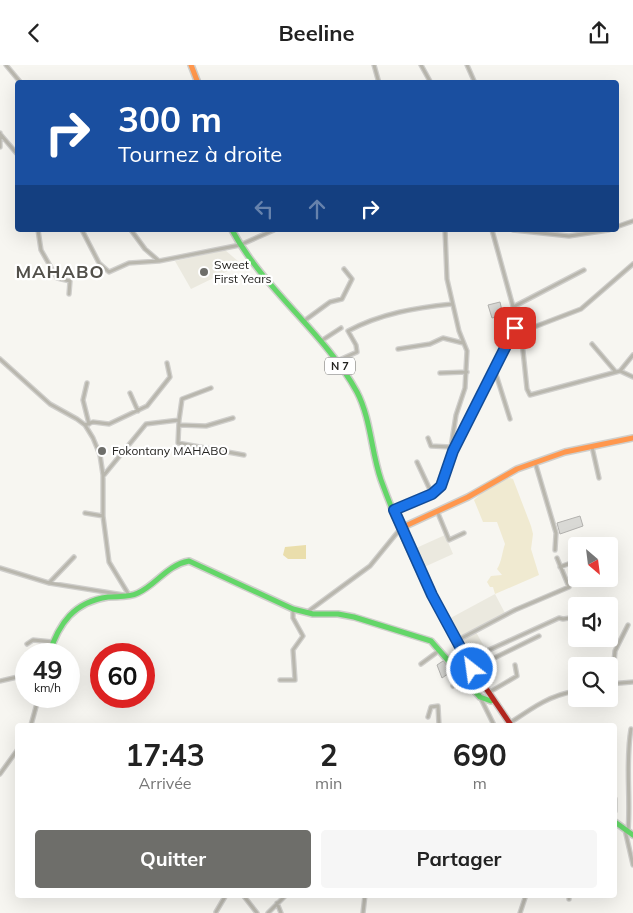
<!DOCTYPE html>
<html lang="fr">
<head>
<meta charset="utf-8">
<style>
  :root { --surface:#fff; --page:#f6f6f6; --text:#222; --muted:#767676; --accent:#6e6e6a }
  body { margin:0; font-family:Mulish,sans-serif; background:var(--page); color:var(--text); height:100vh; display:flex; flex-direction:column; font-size:19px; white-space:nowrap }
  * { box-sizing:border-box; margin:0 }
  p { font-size:16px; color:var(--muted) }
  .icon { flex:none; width:28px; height:28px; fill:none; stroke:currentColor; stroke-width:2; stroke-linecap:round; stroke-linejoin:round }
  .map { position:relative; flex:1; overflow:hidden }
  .side { position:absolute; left:15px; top:658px; width:602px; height:175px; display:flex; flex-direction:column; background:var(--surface); border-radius:5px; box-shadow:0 5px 20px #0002 }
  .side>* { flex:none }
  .top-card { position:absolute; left:15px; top:15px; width:604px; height:152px; border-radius:5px; box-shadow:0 5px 20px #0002; background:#1a4fa0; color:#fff; overflow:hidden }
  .needle { width:32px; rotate:152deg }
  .buttons { position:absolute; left:568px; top:472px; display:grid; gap:10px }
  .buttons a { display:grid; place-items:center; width:50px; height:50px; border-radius:5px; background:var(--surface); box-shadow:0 5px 20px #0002; font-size:25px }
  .speed { position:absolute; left:15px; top:578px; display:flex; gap:10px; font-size:25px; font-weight:700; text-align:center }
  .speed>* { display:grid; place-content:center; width:65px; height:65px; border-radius:50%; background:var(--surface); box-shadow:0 5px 20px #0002; line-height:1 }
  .speed small { font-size:12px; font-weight:400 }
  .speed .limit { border:8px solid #d22; background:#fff; color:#111 }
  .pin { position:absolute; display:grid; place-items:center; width:42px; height:42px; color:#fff; margin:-21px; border-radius:10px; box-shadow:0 2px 8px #0006 }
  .me { position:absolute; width:55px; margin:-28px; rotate:330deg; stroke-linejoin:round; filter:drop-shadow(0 0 4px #0008) }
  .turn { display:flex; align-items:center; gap:18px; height:105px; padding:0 20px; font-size:22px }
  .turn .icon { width:65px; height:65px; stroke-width:2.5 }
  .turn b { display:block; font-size:35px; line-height:42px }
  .lanes { display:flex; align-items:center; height:48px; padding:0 20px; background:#0003; justify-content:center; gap:25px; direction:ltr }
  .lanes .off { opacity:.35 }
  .eta { display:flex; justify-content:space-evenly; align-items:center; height:85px; text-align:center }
  .eta b { font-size:30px; font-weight:700; line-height:35px }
  .cta { display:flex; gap:10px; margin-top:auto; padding:10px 20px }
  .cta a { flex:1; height:58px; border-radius:5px; background:var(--accent); color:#fff; font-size:20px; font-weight:700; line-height:58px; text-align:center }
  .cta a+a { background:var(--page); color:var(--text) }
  header { display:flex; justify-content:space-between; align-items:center; height:65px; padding:0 20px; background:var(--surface); font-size:22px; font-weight:700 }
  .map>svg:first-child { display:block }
</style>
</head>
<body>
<header><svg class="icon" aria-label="back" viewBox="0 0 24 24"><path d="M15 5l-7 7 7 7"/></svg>Beeline<svg class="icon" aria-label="share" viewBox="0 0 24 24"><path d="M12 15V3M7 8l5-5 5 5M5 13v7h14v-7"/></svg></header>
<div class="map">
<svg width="633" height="848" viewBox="0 0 633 848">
  <rect width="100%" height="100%" fill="#f7f6f1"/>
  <!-- built -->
  <path fill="#ebe9df" d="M 225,185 L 239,197 L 236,202 L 191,224 L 175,196 Z
    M 445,470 L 453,489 L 422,503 L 414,484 Z
    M 495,529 L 506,550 L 456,576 L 445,556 Z
    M 476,567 L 486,585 L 468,593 L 458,576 Z"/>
  <!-- green -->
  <path fill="#f0ead1" d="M 510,413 L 513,414 L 531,461 L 533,469 L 531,484 L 539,510 L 495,529 L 493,522 L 490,522 L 487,517 L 491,511 L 502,510 L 497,504 C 502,496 502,487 505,479 L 497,457 L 483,457 L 474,435 L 492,419 Z"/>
  <!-- water -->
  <path fill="#eadeac" d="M 306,480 L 306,494 L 288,494 L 283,490 L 285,482 Z"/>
  <!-- building -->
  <path fill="#d9d9d5" stroke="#b2b1ae" d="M 500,237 L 503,250 L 492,253 L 488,240 Z
    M 580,451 L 583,461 L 560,469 L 557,458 Z
    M 443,596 L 452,606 L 442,613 L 437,600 Z"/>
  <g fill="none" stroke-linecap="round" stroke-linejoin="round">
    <defs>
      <path id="street" d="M 6,0 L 21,18
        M 374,0 L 379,18
        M 421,0 L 431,18
        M 467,0 L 475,18
        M 0,68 L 0,82
        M 1,70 L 18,90
        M 616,162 L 633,156
        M 38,165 L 41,185 L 57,213 L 70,216 L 69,229
        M 82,165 L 99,198 L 109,207 L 129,198 L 159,196
        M 131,165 L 145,184 L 159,196 L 240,180 L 274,165
        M 445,165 L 447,214 L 459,266 L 467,286 L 465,323 L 456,350 L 451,382 L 453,386
        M 513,165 L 569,171 L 609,165
        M 513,242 L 584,205
        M 304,256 L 330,237 L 342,234 L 352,214 L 344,204
        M 517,256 L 521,267 L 527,324 L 530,330 L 620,306 L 633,290
        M 521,267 L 581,244 L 633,199
        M 321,276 L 341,263
        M 592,279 L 615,306
        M 398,284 L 430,279 L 443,273 L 463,278
        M 0,294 L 50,339 L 77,354 L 85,360 L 93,373 L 100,390 L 103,410 L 103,451 L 109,497 L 129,530
        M 337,296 L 357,287 L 356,280 L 348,266 C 382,248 415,243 452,239
        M 494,303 L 510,354
        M 620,306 L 633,312
        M 440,308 L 467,307
        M 87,318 L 83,335 L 89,359
        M 130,328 L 138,346
        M 179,355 L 178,378 L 244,390
        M 85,360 L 93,357 L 109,359 L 147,341 L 170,312 L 167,298
        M 179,360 L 206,361 L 233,353
        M 428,373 L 431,381 L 451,382
        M 592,382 L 599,413
        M 417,397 L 432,429
        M 535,397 L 556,468 L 555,485
        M 104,410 L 146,359 L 179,355 L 182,334 L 211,323
        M 394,445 L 432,429 L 441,421 L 453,386 L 515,263 L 517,256 L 492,165
        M 437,446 L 449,475 L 464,468
        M 85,448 L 103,451
        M 560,502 L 576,496
        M 0,503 L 49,518 L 124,530
        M 49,518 L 74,492
        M 306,548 L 370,501 L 401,463
        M 456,576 L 515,545 L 569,522 L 557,493
        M 27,579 L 33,575 L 53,577
        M 467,595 L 559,553 L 563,554 L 576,552
        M 421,599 L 440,585
        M 472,604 L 539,571
        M 280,615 L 295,615 L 293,585 L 303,571 L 293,553 L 293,544
        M 0,616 L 26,610
        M 609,619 L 633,617
        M 612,619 L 615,586 L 628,560
        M 453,621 L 466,614
        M 488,628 L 517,611 L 515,600
        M 480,632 L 494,660
        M 428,652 L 431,642 L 438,641 L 439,660
        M 510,658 C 532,643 550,630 576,626
        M 31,660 L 39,631
        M 0,709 L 18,684
        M 615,734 L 615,746
        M 625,765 L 633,800
        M 628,766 C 631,732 625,699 631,664
        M 243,830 L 257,848
        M 569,830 L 569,834
        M 277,838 L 281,848
        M 216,847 L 226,830
        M 268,848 L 286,830
        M 363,848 L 365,830
        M 520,848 L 526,830"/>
      <path id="fast" d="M 232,165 C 265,226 324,267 357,327 C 371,354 371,386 381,415 C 404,478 434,539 468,597
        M 49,589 C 59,558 74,537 108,532 C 118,531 128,533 138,528 C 157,519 167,500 189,496 L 293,544 L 313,549 L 338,549 L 354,552 L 431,576 L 480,632 L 491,636
        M 615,757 L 633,770"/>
      <path id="slow" d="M 191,0 L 198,18
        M 401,463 L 468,432 L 517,404 L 565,387 L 633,373"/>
      <path id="jam" d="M 468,597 L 511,660"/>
    </defs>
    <!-- street casing -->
    <use href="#street" stroke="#d0cfcc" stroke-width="5.5"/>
    <!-- fast casing -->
    <use href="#fast" stroke="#d0cfcc" stroke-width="8"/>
    <!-- slow casing -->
    <use href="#slow" stroke="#d0cfcc" stroke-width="8"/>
    <!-- jam casing -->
    <use href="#jam" stroke="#d0cfcc" stroke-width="8"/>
    <!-- street -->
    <use href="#street" stroke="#b9b7ae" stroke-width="3"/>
    <!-- fast -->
    <use href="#fast" stroke="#63d668" stroke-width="5"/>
    <!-- slow -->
    <use href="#slow" stroke="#ff974d" stroke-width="5"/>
    <!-- jam -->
    <use href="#jam" stroke="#b3261e" stroke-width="5"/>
  </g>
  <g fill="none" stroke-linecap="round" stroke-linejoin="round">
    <defs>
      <path id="route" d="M 472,604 L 432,530 L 394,445 L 432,429 L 441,421 L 453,386 L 515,263"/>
    </defs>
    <!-- route casing -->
    <use href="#route" stroke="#114b97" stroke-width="12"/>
    <!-- route -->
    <use href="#route" stroke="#1a73e8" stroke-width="9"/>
  </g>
  <!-- markers -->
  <g fill="#6e6e6a" stroke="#fff" stroke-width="2">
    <circle cx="204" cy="207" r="5"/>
    <circle cx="102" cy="386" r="5"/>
  </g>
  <g text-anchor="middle" stroke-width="4.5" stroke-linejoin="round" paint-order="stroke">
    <!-- shield labels -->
    <rect fill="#fff" stroke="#666664" stroke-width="1" x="325" y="292.5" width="30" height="17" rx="4"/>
    <g font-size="11" font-weight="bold" fill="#252421">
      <text x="340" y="305">N 7</text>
    </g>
    <!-- poi labels -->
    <g font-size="12" fill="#252421" stroke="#fff" text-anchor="start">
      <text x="214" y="204">Sweet<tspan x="214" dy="14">First Years</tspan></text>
      <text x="112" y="390">Fokontany MAHABO</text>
    </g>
    <!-- district labels -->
    <g font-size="18" font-weight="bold" letter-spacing="1" fill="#52504a" stroke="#fff">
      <text x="60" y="213">MAHABO</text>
    </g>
  </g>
</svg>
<div class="buttons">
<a><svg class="needle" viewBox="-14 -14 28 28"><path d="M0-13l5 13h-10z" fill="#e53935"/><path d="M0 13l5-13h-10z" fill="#767676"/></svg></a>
<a><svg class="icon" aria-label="sound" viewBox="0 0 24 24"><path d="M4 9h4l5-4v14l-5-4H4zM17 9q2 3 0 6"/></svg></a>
<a><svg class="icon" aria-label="search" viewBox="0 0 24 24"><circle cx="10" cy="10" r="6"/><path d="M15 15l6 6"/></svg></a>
</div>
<div class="speed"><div>49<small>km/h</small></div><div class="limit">60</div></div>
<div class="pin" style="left:515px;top:263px;background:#d93025"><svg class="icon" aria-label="arrive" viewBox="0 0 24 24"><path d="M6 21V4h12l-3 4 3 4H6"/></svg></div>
<svg class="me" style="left:472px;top:604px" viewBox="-20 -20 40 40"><circle r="17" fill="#1a73e8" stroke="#fff" stroke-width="3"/><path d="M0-11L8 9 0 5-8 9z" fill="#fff"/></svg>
<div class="top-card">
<div class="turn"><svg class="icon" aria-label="right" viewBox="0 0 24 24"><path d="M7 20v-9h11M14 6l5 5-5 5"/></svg><div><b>300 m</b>Tournez à droite</div></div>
<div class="lanes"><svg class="icon off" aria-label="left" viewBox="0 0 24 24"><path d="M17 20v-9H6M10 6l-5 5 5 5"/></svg><svg class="icon off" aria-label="ahead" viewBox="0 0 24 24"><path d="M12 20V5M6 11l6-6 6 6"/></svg><svg class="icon" aria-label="right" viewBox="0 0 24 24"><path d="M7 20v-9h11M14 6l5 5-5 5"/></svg></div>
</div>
<section class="side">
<div class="eta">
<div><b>17:43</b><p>Arrivée</p></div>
<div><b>2</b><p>min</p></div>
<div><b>690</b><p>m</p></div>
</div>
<div class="cta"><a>Quitter</a><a>Partager</a></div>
</section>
</div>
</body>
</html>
